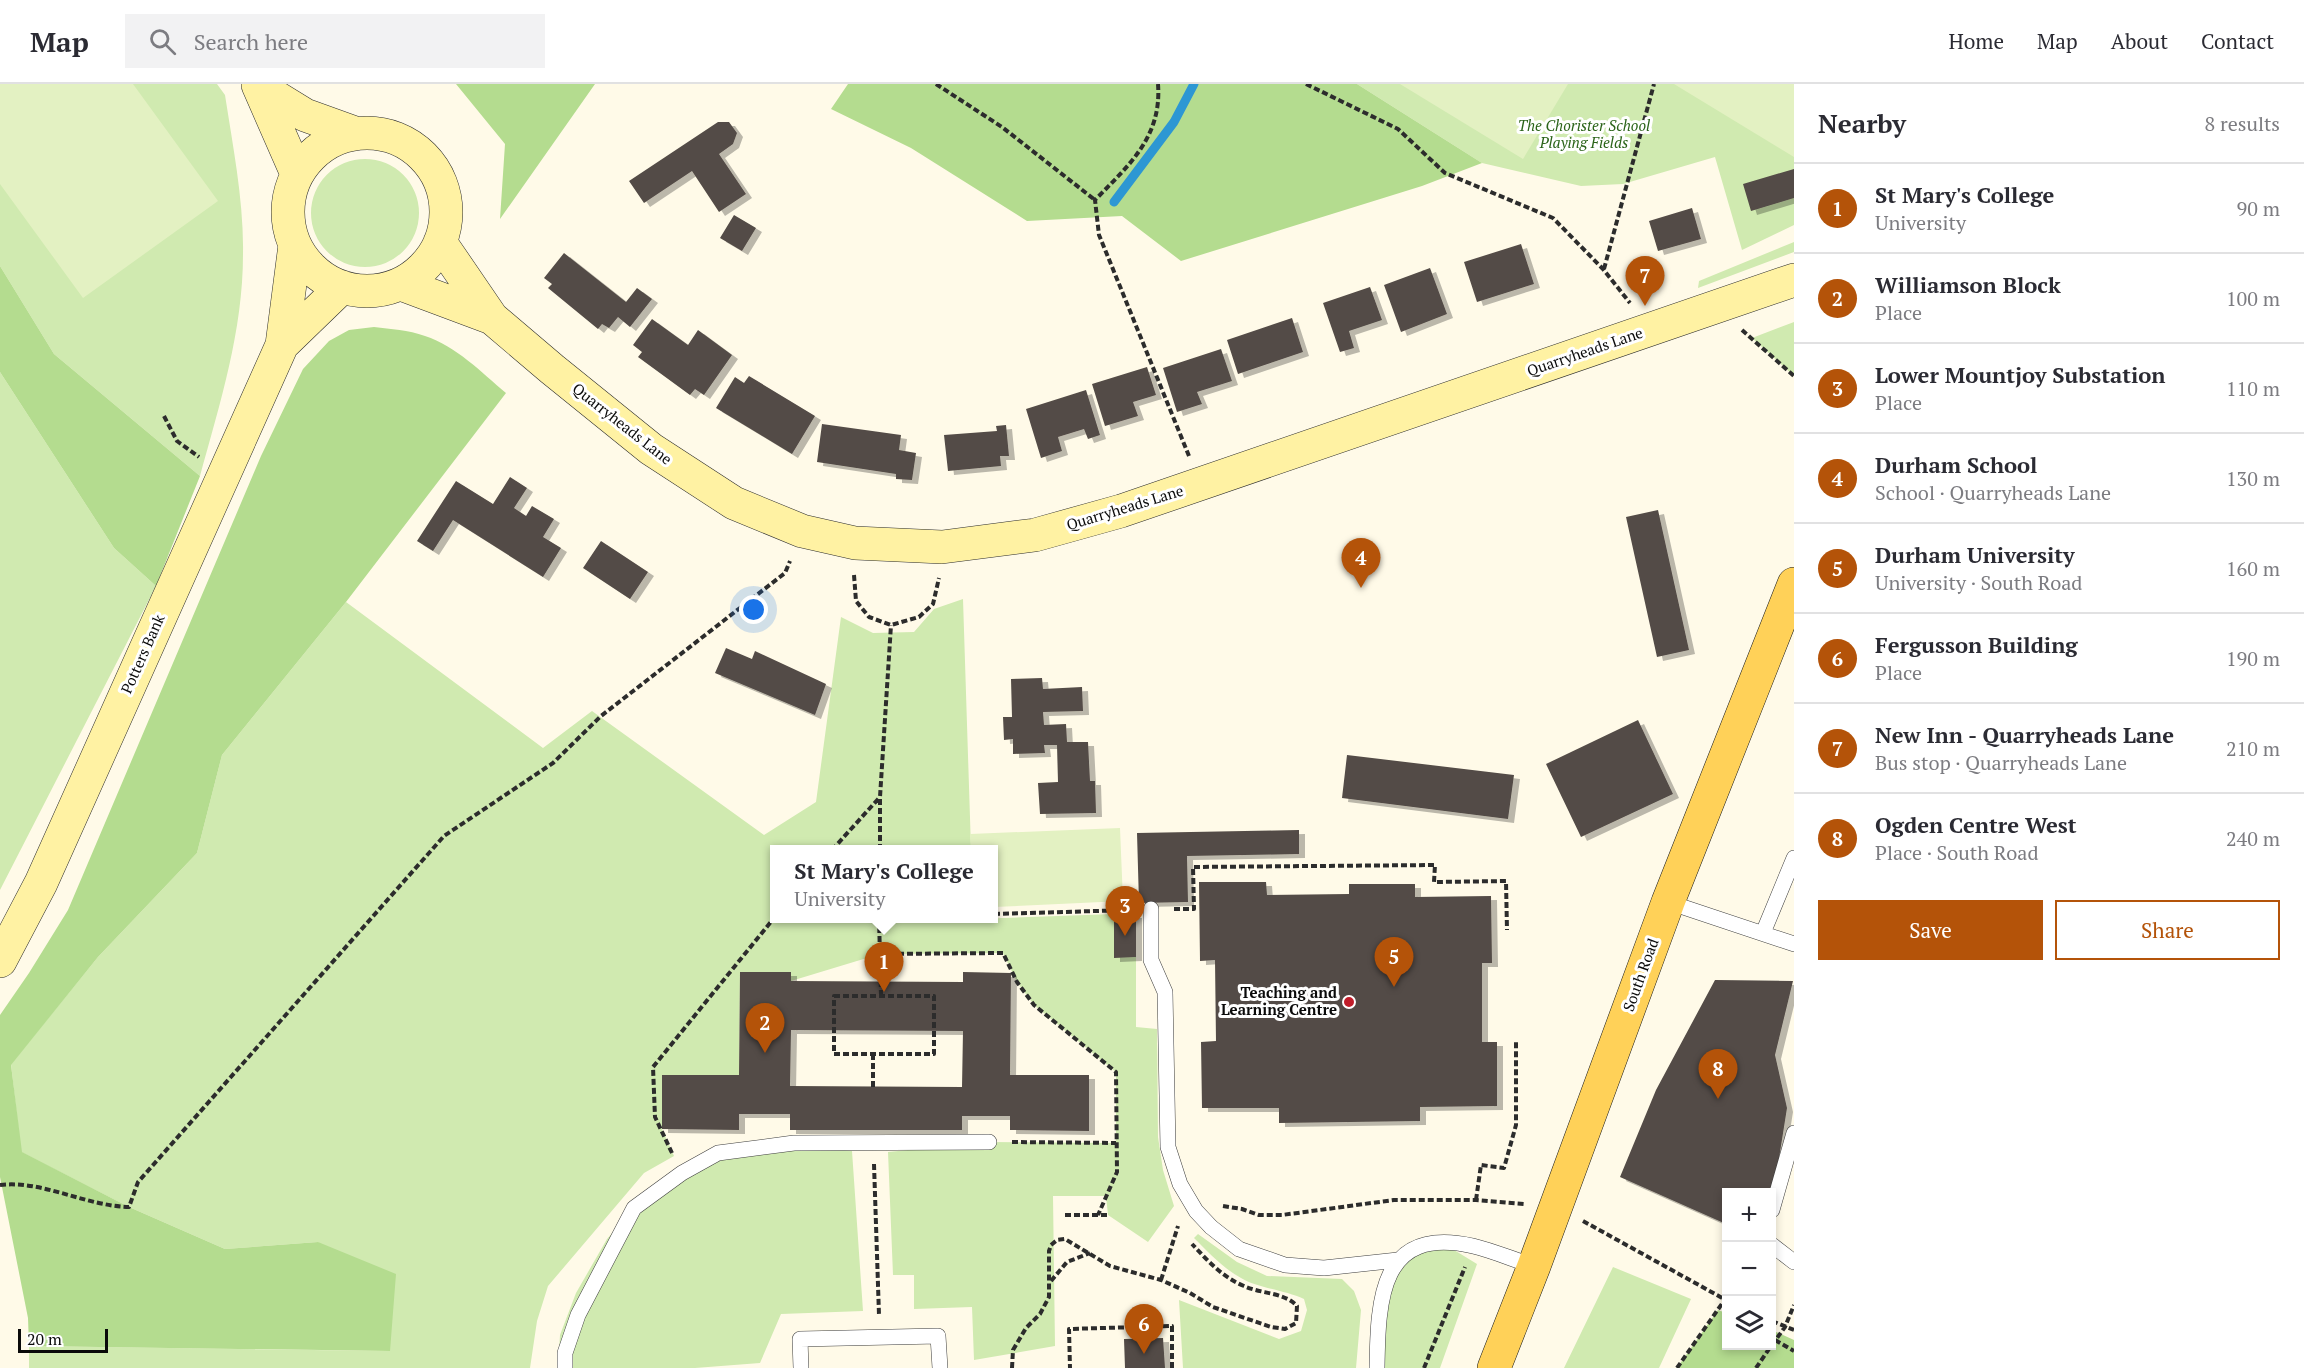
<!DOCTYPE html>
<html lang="en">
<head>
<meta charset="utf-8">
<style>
	:root { --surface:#fff; --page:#f2f2f3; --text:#2b2b33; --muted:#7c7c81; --line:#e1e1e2; --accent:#b45309 }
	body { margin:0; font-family:"PT Serif",serif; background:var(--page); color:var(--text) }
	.controls { position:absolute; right:18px; bottom:18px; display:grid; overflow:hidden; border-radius:0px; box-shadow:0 3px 9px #0003 }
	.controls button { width:54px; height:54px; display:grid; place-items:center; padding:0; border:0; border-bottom:2px solid var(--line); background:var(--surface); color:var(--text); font:30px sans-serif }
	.scale { position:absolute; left:18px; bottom:15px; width:90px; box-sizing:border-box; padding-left:6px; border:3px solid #0a0a0a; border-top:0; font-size:16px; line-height:21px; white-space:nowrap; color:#0a0a0a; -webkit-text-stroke:4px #fff; paint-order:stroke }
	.you { position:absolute; left:754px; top:526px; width:21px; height:21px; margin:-15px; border:4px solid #fff; border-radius:50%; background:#1a73e8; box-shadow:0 0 0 9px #1a73e833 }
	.badge { display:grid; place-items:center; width:39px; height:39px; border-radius:50%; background:var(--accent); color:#fff; font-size:20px; font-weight:700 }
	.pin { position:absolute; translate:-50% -50px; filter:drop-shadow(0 2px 3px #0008) }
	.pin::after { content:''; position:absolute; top:32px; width:21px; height:18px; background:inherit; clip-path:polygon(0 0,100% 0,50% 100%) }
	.popup { position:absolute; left:770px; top:761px; width:228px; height:78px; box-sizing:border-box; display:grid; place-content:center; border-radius:0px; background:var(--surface); filter:drop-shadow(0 2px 4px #0005); font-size:20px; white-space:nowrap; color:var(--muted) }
	.popup b { font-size:22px; color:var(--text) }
	.popup::after { content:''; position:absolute; left:50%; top:100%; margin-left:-12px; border:12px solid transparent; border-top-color:var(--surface) }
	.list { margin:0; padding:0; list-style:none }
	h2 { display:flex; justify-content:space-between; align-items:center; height:78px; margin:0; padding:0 24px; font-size:26px }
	h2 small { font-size:20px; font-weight:400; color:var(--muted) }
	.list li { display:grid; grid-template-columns:39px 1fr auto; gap:18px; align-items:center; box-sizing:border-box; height:90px; padding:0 24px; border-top:2px solid var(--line) }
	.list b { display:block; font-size:22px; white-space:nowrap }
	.list p { margin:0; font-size:20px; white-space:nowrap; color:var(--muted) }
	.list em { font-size:20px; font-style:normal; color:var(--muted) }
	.actions { display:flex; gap:12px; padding:18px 24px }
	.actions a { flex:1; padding:14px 0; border:2px solid var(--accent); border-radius:0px; text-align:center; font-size:21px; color:var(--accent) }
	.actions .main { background:var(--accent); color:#fff }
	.icon { flex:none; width:33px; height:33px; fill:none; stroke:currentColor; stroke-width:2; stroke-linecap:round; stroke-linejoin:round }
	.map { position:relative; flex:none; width:1794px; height:1284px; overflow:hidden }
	header { display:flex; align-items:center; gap:36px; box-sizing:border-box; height:84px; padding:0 30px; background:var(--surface); border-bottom:2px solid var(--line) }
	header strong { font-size:28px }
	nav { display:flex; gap:33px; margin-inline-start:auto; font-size:21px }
	.search { width:420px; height:54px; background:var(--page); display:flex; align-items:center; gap:15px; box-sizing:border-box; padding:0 21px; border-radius:0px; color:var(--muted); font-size:22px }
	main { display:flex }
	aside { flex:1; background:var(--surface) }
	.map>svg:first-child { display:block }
	.green { fill:#d0eab0 }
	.forest { fill:#b4dc8f }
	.pitch { fill:#e3f1c2 }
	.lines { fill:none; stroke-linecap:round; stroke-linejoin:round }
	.stream { stroke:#2d97d3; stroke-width:9 }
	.building { fill:#534b46; fill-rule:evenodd; filter:url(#shadow) }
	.lane-casing { stroke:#3d3d3d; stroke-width:16 }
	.secondary-casing { stroke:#2c2c2c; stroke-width:34 }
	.primary-casing { stroke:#1b1b1b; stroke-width:34 }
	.path { stroke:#2c2c2c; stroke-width:4; stroke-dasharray:6 3; stroke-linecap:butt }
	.lane { stroke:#fff; stroke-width:15 }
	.secondary { stroke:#fff2a3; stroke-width:33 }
	.primary { stroke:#ffd158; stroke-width:33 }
	.poi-dot { fill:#c01d2a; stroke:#fff; stroke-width:2 }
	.labels { text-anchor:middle; stroke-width:6; stroke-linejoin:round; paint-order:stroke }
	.park-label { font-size:15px; font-style:italic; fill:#2b6419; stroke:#fff }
	.street-label { font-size:15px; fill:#0a0a0a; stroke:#fff }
	.poi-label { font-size:15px; font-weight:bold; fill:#0a0a0a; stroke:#fff; text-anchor:end }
</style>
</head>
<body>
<header>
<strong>Map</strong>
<div class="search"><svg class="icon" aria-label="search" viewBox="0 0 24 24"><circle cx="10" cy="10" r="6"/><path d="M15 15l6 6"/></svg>Search here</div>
<nav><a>Home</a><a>Map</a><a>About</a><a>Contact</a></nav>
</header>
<main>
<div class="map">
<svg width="1794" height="1284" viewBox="0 0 1794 1284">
	<defs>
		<filter id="shadow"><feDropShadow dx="6" dy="4" stdDeviation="0" flood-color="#0004"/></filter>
	</defs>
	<rect width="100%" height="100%" fill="#fffae8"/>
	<path class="green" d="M0,0H217L225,11C233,63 244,118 243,170C243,247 220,319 200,392L54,270L0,182Z
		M1357,0H1794V141L1742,166L1715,73L1623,100L1581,102L1482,79Z
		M311 129a54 54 0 1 1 108 0a54 54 0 1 1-108 0Z
		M1794,158V168L1698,204L1699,197Z
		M1794,238V292L1752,254Z
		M0,288L114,464L156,502L0,806Z
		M963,515L971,765L774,766V834L974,835L1114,830V873H1136V943L1157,945L1158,1053L1163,1086L1174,1122L1148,1158L1108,1131L1106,1112H1053L1055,1262L974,1276L972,1223L914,1225V1191H893L888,1068L989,1058L1116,1059V988L1034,921L1017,898L1003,869L880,870L791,897L790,888H740L739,991H662V1045L674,1072L644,1089L548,1202L537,1237L530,1284H29V1262L389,1267L318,1158L225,1165L129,1123L21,1068L11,980L98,873L197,769L222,671L346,518L543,664L592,627L764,751L816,718L841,533L873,549L914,548L934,525Z
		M794,1059L852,1067L863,1227L781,1230L760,1279L695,1284H558L560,1251L576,1209L607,1155L634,1124L718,1069Z
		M1198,1150L1237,1178L1267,1192L1342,1195L1354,1207L1361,1226L1356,1284H1183L1179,1216L1279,1255L1301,1247L1307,1226L1304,1215C1285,1206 1257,1204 1241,1194C1224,1185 1208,1168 1194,1154Z
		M1441,1158L1477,1180L1440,1284H1377L1389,1187Z
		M1613,1183L1691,1215L1659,1284H1564Z"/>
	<path class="forest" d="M456,0H595L500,135L505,60Z
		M848,0H1357L1482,79L1422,102L1181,177L1122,132L1027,137L911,64L831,25Z
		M0,182L54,270L200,392L156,502L114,464L0,288Z
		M374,243C391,245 408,246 425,252C456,262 481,288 506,309L346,518L222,671L197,769L98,873L11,981L22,1068L129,1123L225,1165L318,1158L396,1190L390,1267L29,1262L28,1234L0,1093V931L29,889L68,826L261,372L303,285L329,257L349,246Z
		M1718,1226L1726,1229V1262H1772V1246L1794,1256V1284H1677Z"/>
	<path class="pitch" d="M0,0H133L218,117L83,214L0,100Z
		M1400,0H1568L1523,75Z
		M1674,0H1794V73Z
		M1120,744L1123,817L994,823V766L971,765L970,750Z"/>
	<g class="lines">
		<path class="stream" d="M1114,118L1174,38L1194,0"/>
	</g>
	<path class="building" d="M718,38H729L737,49L733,60L719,70L746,110L719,128L692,87L644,119L629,97Z
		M1794,85V114L1751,127L1743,100Z
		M1692,124L1701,155L1658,167L1649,137Z
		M734,131L756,144L742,167L720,154Z
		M1521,160L1534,200L1477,218L1464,178Z
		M564,169L626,218L637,204L652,215L630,243L618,233L609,244L602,240L598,245L548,204L552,200L544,194Z
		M1430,184L1447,230L1401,248L1384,201Z
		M1370,203L1382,236L1349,247L1354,264L1340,268L1323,219Z
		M1292,234L1303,268L1238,290L1227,256Z
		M652,235L688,261L698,246L732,271L704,311L695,305L690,311L638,273L642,268L633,261Z
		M1221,265L1232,297L1197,308L1202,320L1177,328L1163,284Z
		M1147,283L1156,311L1133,318L1138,332L1105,342L1092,300Z
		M749,292L815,332L792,370L716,324L735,293L744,299Z
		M1086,306L1100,351L1088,355L1084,345L1058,353L1062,367L1041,374L1026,325Z
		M822,340L901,351L899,366L916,369L912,396L896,395V390L817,378Z
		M1006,341L1009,372H1000L1001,382L948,387L944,351L997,347L996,342Z
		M510,393L527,404L514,424L526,432L532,422L554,435L543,453L561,464L543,493L453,436L433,467L417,457L456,397L493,420Z
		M1658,426L1689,566L1657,573L1626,433Z
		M601,457L648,488L630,515L583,484Z
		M726,564L752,575L755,567L826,600L815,631L715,589Z
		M1042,594L1043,605L1082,603L1083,627L1043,628L1044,641L1066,640L1067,658H1088L1090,697H1095L1096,729L1040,730L1038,699L1058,698L1057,661H1044L1045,669L1013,670V655L1004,656L1003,633H1012L1011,595Z
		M1638,636L1673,710L1581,753L1546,680Z
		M1347,671L1514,691L1508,735L1342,714Z
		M1299,746V770L1187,772L1188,818L1139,819L1137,749Z
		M1199,798H1266L1267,811L1349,810V800H1415V813L1491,812L1492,879H1482V958H1497V1022L1420,1023V1037L1279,1039V1024H1202L1201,958L1216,957L1215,876L1200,877Z
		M1114,830H1136V873L1114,874Z
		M740,888H791V897L963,898V888L1011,889L1010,991H1089V1047L1010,1046V1032H962V1046H790V1030H739V1046L662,1045V991H739ZM791,946L963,947L962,1003L790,1002Z
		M1715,896L1793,897L1775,971L1787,1024L1774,1106L1771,1108H1726V1140L1620,1093L1656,1006Z
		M1163,1254L1165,1284H1125L1124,1255Z"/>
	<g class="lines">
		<g class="lane-casing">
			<path id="lane" d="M1668,818L1794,860
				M1151,825V876L1165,908L1168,1063L1180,1100L1196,1127L1211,1143L1239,1165L1285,1181L1324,1184L1398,1176
				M1763,849L1794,774
				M1772,1126L1794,1049
				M1772,1161L1794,1178
				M565,1284V1269L578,1231L634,1124L682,1089L718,1069L794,1059L989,1058
				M801,1284L800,1255L938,1252L940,1284
				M1377,1284C1378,1215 1380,1141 1473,1162C1494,1167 1514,1176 1534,1182"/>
		</g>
		<g class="secondary-casing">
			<path id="secondary" d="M258,1L297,90
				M261,4L305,31L355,49
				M288 128a79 79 0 1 1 158 0a79 79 0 1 1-158 0Z
				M440,158L492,234L552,285L651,365L734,419L802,447L855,459L942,463L1035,451L1121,427L1794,196
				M401,200L492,234
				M282,261L342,203
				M0,877L41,799L282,261L295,161"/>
		</g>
		<g class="primary-casing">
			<path id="primary" d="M1494,1284L1534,1182L1668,818L1794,500"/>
		</g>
		<path class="path" d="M936,0L1002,43L1095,116
			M1158,0C1162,53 1129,81 1095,116L1099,151L1106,168L1189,372
			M1306,0L1398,45L1445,89L1553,134L1603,185L1630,219
			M1604,185L1654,0
			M1742,246L1794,292
			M164,332L177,357L199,373
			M854,491L856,517L869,533L891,541L919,533L933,520L939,494
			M832,766L880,713
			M880,766V713L891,541
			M1174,825H1194L1193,783L1435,781L1434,798L1506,797L1507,846
			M994,830L1131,826
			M879,834L881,911
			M880,870L1003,869L1017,898L1034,921L1116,988L1117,1088L1098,1131
			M834,912H934V970H834Z
			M873,1003V970
			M1012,1058L1116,1059
			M672,1069L655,1033L653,983L774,834
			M874,1080L879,1231
			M0,1101C43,1096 85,1122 129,1123L138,1098L444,752L553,679L601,632L785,489L790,477
			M1476,1116L1481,1081L1504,1084L1516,1041V958
			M1223,1122L1242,1125L1259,1131H1282L1394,1116H1476L1525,1120
			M1065,1131H1108
			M1583,1137L1726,1216
			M1161,1196L1178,1142
			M1051,1197L1067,1178L1090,1169
			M1772,1237L1794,1246
			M1775,1256L1794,1267
			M1772,1261L1785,1243L1794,1221
			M1012,1284L1013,1266L1026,1244L1040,1230L1049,1213V1167L1051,1161L1057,1156L1065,1155L1110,1182L1161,1196L1190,1209L1213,1223L1271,1243L1285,1245L1296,1239L1297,1222C1284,1208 1261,1210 1244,1202C1222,1193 1208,1177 1192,1160
			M1068,1284H1070L1069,1245L1172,1242V1284
			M1424,1284L1465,1183
			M1677,1284L1726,1214
			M1756,1284L1771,1262"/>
		<use href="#lane" class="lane"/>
		<use href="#secondary" class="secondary"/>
		<use href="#primary" class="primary"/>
	</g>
	<circle class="poi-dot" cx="1349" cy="918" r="6"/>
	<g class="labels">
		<g class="park-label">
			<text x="1584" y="47">The Chorister School<tspan x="1584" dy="17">Playing Fields</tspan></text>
		</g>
		<g class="street-label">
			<text transform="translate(1585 268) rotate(-19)" y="5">Quarryheads Lane</text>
			<text transform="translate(622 340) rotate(38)" y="5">Quarryheads Lane</text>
			<text transform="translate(1125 424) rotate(-17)" y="5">Quarryheads Lane</text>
			<text transform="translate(143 570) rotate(-66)" y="5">Potters Bank</text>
			<text transform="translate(1641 891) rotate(-70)" y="5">South Road</text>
		</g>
		<g class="poi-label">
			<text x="1337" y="914">Teaching and<tspan x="1337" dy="17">Learning Centre</tspan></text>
		</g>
	</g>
</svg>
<div class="controls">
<button>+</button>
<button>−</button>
<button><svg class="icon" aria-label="layers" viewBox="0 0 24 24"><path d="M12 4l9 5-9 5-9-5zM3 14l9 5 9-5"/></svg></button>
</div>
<div class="scale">20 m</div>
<div class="you"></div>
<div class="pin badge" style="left:884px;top:908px">1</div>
<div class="popup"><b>St Mary's College</b>University</div>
<div class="pin badge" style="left:765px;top:969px">2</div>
<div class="pin badge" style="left:1125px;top:852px">3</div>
<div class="pin badge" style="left:1361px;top:504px">4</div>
<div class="pin badge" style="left:1394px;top:903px">5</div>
<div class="pin badge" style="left:1144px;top:1270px">6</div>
<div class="pin badge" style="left:1645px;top:222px">7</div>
<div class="pin badge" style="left:1718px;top:1015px">8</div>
</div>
<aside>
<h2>Nearby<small>8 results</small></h2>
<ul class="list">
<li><span class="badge">1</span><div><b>St Mary's College</b><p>University</p></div><em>90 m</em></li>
<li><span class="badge">2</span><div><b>Williamson Block</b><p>Place</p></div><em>100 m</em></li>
<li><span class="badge">3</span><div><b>Lower Mountjoy Substation</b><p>Place</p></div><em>110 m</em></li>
<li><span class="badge">4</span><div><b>Durham School</b><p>School · Quarryheads Lane</p></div><em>130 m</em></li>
<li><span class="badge">5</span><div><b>Durham University</b><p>University · South Road</p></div><em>160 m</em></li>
<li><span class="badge">6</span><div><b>Fergusson Building</b><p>Place</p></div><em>190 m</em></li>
<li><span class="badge">7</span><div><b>New Inn - Quarryheads Lane</b><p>Bus stop · Quarryheads Lane</p></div><em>210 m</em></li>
<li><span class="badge">8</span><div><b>Ogden Centre West</b><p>Place · South Road</p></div><em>240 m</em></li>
</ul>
<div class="actions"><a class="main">Save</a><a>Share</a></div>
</aside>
</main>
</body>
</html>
